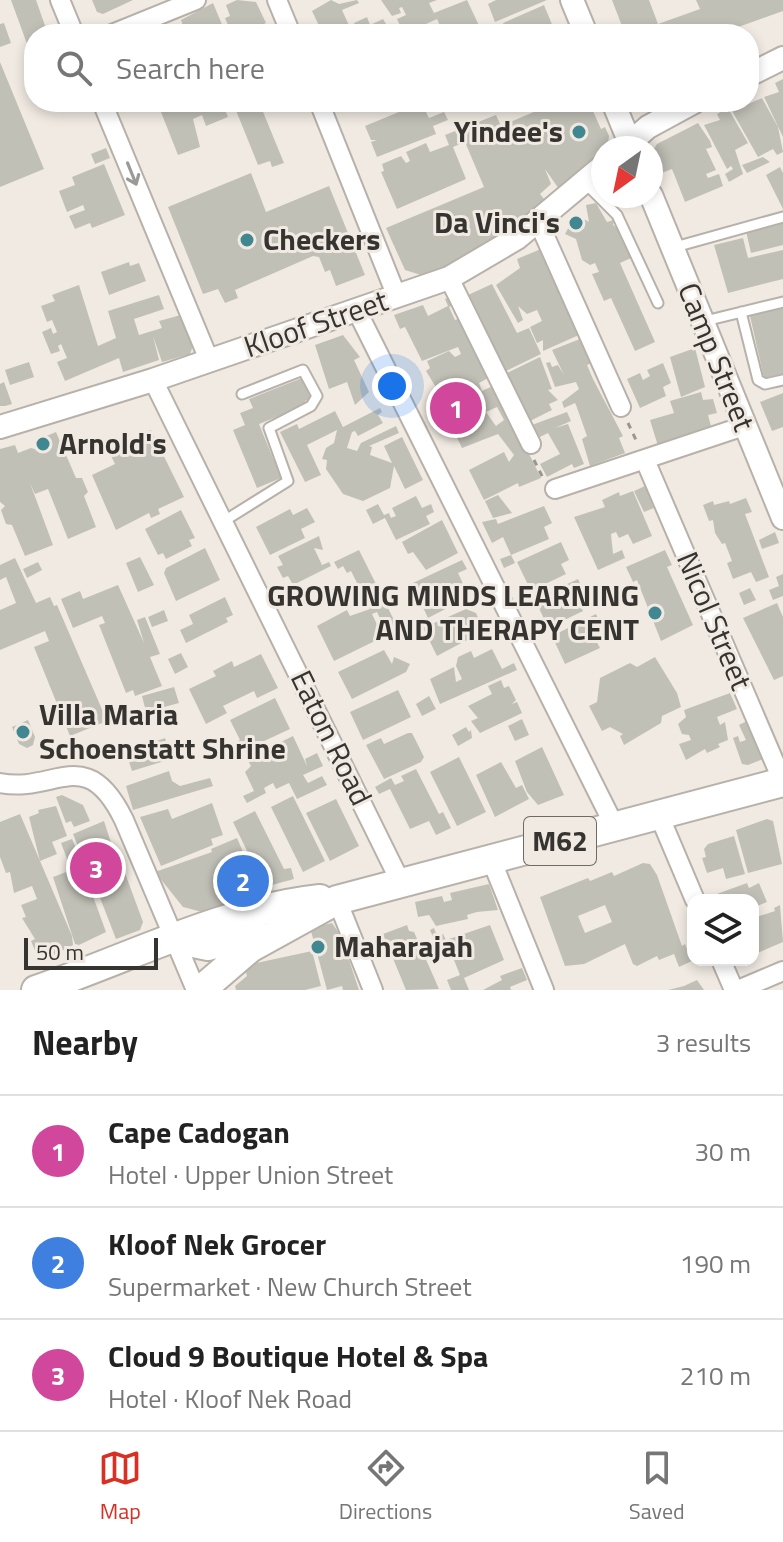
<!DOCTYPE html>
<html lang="en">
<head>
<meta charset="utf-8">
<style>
	:root { --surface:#fff; --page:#f6f6f6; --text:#222; --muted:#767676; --line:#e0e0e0; --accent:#d93025 }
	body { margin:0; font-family:"Titillium Web",sans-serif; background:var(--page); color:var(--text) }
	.controls { position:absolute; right:24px; bottom:24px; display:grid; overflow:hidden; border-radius:16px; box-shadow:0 4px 12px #0003 }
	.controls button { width:72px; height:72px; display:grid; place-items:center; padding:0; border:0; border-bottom:2px solid var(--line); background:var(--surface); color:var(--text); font:40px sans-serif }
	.compass { position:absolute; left:591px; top:136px; width:72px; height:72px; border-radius:50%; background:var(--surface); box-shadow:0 4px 12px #0003; rotate:213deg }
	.scale { position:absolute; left:24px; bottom:20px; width:134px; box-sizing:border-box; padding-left:8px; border:4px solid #363431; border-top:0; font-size:22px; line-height:28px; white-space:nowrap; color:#363431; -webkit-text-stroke:6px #f0eae2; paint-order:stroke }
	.you { position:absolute; left:392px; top:386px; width:28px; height:28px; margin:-20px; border:6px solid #fff; border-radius:50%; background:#1a73e8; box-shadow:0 0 0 12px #1a73e833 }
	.badge { display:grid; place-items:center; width:52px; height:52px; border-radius:50%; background:var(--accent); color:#fff; font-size:26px; font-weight:700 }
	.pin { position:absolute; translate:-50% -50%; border:4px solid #fff; box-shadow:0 2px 8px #0006 }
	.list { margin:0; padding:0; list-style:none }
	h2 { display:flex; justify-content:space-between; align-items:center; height:104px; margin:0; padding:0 32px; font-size:34px }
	h2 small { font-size:26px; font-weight:400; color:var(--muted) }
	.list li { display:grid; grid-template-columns:52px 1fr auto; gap:24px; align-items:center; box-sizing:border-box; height:112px; padding:0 32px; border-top:2px solid var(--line) }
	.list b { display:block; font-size:30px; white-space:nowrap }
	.list p { margin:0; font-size:26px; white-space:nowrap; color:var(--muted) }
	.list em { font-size:26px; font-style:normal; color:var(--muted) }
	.icon { flex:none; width:44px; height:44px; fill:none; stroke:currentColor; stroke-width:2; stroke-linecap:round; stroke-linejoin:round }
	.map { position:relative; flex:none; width:783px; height:990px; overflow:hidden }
	.search { position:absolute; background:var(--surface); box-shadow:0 4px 12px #0003; left:24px; right:24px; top:24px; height:88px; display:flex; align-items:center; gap:20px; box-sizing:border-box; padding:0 28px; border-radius:32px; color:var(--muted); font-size:30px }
	.sheet { height:440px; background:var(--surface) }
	nav { display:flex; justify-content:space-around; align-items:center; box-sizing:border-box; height:112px; border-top:2px solid var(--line); background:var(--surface); font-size:22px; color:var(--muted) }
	nav a { display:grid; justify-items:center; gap:4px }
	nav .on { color:var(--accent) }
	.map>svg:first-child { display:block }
	.building { fill:#c1c0b7; fill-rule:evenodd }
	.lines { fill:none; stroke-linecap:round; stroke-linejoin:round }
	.service-casing { stroke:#b7b1aa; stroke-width:13 }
	.minor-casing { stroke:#b7b1aa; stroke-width:22 }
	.tertiary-casing { stroke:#b7b1aa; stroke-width:26 }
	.primary-casing { stroke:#b7b1aa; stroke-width:32 }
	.path { stroke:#9a9690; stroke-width:3; stroke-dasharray:6 6; stroke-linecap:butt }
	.service { stroke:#fff; stroke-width:9 }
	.minor { stroke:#fff; stroke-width:18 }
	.tertiary { stroke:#fff; stroke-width:22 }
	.primary { stroke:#fff; stroke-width:28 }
	.oneway { stroke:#9a9a98 }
	.poi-dot { fill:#418791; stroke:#f0eae2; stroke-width:3 }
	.labels { text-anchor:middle; stroke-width:6; stroke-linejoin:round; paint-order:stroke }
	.shield { fill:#f0eae2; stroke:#6e6b66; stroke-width:2 }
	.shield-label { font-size:28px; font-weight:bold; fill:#363431 }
	.poi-label { font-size:30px; font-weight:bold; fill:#363431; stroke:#f0eae2; text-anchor:start }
	.street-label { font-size:30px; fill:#363431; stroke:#f0eae2 }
</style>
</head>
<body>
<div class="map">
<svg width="783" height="990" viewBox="0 0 783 990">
	<rect width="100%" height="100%" fill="#f0eae2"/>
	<path class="building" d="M11,0H36L48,34H34V50L30,52Z
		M92,0H133L103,14L97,12Z
		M237,0L256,2L266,23L244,34H238L236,30L231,32L225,18L230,16L226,5Z
		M331,0L339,4L357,0L359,3L342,10L353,34H323L312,11Z
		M381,0H437L429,3L434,13L467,0L483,34H444L437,19L404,34L397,19L406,15L402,7L399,8L401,13L392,16Z
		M496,0H547L495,22L488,4Z
		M612,0H649L658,24L700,9L696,0H783V11L719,34H625Z
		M213,3L226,34H186L181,20Z
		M544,5L556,34H510L506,30L503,23Z
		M367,17L370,25L383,19L392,34H359L354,23Z
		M4,23L11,43L0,47V24Z
		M0,62L44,169L0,187Z
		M783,79V137L764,97L779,92L775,83Z
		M762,98L778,127L783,152L777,155L773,149L758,157L732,111Z
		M157,102H186L188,107L200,102H259L284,163L272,167L270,161L258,165L235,108L226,112L228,117L206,126L202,115L193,119L200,147L178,155Z
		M423,102H433L436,109L426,112L429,118L444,112L448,120L433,126L436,134L377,157L371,142L377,140H371L365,126Z
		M557,102H589L601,129L605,127L609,136L608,144L559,189L545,169L551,184L540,194L544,199L536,209L460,261L421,275L405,270L386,228L484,187L465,142L453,147L466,179L397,209L381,172L384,171L382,164L401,156L406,163L410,161L406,152L426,143L430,152L449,145L445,135L496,115L501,126Z
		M728,108L748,143L735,150L743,174L729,182L725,174L733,169L731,166L727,169L704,125L720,120L717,114Z
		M698,123L710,141L712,147L706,149L716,170L706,174L708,178L719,174L723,186L685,202L672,169L659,174L651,154L657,144Z
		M106,148L110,158L95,164L91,154Z
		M763,157L770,162L747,173L742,165Z
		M104,164L125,215L92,228L90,223L75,229L69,216L85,210L83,205L67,212L59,191L75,185L72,177Z
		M780,167L783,173V209L766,175Z
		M251,173L266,212L329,186L365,275L336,286L330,270L325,272L319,257L313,256L235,290L238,298L225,303L218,289L203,294L168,207Z
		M596,203L607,222L614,220L613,225L627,236L621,238L631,258L620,263L655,342L635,351L611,298L604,301L592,274L599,272L595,263L590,265L582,260L576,239L565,234L571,223L582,230L577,222L582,218L589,222L586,205Z
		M783,222V245L751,253L746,231Z
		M743,238L748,258L783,250V279L728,293L714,245Z
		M541,249L579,335L543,351V340L537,343L530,327L542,321L537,310L527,314L518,306L523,320L518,323L496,285L520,268L517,259Z
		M129,262L130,266L139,263L146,281L109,295L101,272Z
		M492,284L517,333L529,328L541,354L504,372L468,295Z
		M79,285L98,346L116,338L108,311L159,295L164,309L134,319L139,335L162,328L159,321L181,315L193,346L190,354L162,362L153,336L159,360L123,372L119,358L65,381L57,362L67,358L61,344L58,346L60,351L51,354L42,332L51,328L53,334L57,332L52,320L47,322L41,306L55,301L52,295Z
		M453,295L457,303L449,307L455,320L461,318L490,377L479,383L482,391L495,385L541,478L519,487L518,483L484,500L469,470L504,452L509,462L514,455L498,434L462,448L448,419L453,416L450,410L458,406V398L474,392L471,386L443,399L426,371L430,368L427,361L449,351L455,357L461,354L458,347L422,361L405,327L400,329L394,315L423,305L428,316L448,306L445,299ZM497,407L504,420L496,426L486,412Z
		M783,308V374L764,378L750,316Z
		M343,335L360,357L354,360L369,392L355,405L347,382L329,389L315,345Z
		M580,339L591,363L587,365L593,379L623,436L619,438L625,453L590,466L582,439L587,436L576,405L575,403L564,408L562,402L579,389L576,382L555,387L546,363L550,362L552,367L558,365L564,375L552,350Z
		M695,348L705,387L681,397L670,357Z
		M540,357L552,389L548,390L558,400L549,404L552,410L528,422L505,374Z
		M29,362L34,377L10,385L5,370Z
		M663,363L671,383L663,387L666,396L640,408L627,379L640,373L643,380L650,376L647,370Z
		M302,378L311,399L305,401L306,405L259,424L281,478L257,488L233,430L245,425L240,413L253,408L249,399Z
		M4,382L12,404L5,406H0V384Z
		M701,392L703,400L713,399L717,413L708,415L712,430L658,446L650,420L674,413L670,401Z
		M783,393V427L772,431L760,402Z
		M380,408L382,412L378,415L383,423L358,436L355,431L352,432L347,448L357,451L361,443L396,426L399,433L369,446L372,447L370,455L392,463L384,446L402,437L423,480L405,489L394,466L390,488L363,501L343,494L326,469L327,460L322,459L326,448L334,443L337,430L307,445L321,475L305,482L280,432L297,424L299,429L335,411L343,427Z
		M567,412L571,421L555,428L568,424L584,464L574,468L572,464L547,477L540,464L560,454L548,433L536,439L529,426Z
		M151,430L184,497L158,509L160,514L151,518L149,513L116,530L92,475L115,464L110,454Z
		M56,432L76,478H82L88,492L84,496L96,527L68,539L48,489L35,494L30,483L53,545L25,556L12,525L6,524L1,510L5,506L0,502V449L15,445L18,453L31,448L39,450L37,440Z
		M645,486L654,508L644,512L634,491Z
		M633,491L652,536L633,544L628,534L619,538L616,532L611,534L613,554L622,550L625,558L598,570L574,517L605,507L602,500L619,492L620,496Z
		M498,495L512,513L493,518L485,501Z
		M416,496L422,508L431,504L434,512L426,516L430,524L396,540L385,518L373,524L366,510L378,504L384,515L389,513L391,518L396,516L392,508Z
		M746,498L752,512L745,514L769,577L756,582L751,572L733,579L727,563L732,561L725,543L722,544L715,533L713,520L709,521L703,505L713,501L714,505L729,501L730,504Z
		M544,506L552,523L544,527L549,539L511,555L515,563L504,568L500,559L511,555L503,537L492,543L482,522L496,519L498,524Z
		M307,508L315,522L301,529L305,538L270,555L256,527L290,509L293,515Z
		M181,510L195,538L189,540L192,546L166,559L163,553L158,555L145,529Z
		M442,520L458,553L426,570L413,552L408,554L402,542Z
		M775,532L779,543L762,549L759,540Z
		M319,536L323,550L314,548L322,565L329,562L331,566L293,585L288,576L283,578L277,567L283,565L278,556Z
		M561,542L569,560L561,564L566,574L531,591L517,562Z
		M205,548L220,580L176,601L164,573L166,568Z
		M359,550L401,634L391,638L386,621L382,623L377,612L372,614L383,637L334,661L317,626L347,610L350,616L370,609L351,571L347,573L343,566L338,569L334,562Z
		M665,550L672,565L667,567L693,625L661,641L637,580L633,582L626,567Z
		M140,557L154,585L138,592L126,563Z
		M15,558L36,603L50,597L54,606L57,605L107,721L70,736L34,647L49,641L45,631L0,650V610L16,603L6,577L0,580V565Z
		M462,560L467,569L458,573L468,594L462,596L463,600L428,618L421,603L415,606L410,597L417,591L413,583Z
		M38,562L42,570L27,578L23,569Z
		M783,574V596L773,600L769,590L779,586L776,577Z
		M578,579L586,596L578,600L583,611L548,628L535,599Z
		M118,585L144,643L137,620L145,617L160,654L150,657L162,686L135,696L133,690L126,693L99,625L105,623L102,616L73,628L61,599L80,591L83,599Z
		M750,588L756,600L744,605L739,593Z
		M225,597L233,615L226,618L228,622L186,643L180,630L193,624L189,615Z
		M777,603L783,617V676L774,680L743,618Z
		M466,609L476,613L484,631L437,656L423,628Z
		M164,610L168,621L152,627L148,617Z
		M596,614L604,632L594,637L600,648L565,664L552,636Z
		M492,649L502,669L514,663L517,670L440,704L430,679L454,667L456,682L462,679L456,666L458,657L471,651L474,658Z
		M384,650L392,664L394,657L410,664L406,672L352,699L338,672Z
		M181,653L188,667L175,674L168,659Z
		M261,654L278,688L257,698L254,691L223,706L227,713L206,724L189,689L216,676L213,671L232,661L234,667Z
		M655,657L677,693L681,707L662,716L661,723L624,745L620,736L623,734L610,727L602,731L589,706L597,702L600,678L630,663L637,667Z
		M501,680L504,688L509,686L516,700L512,704L517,702L522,713L480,733L471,721L478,718L468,706L492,694L488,686Z
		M174,687L179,703L146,712L142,696Z
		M398,690L411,717L363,740L350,712Z
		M730,693L737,709L717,717L720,725L725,722L728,740L718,744L720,747L707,753L705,749L686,760L679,744L691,740L689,735L682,734L678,724L686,717L684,710Z
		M429,696L436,709L422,716L416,704Z
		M275,698L290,729L230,757L225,747L240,740L230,720Z
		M522,719L529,735L515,741L508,726Z
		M28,720L35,737L33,745L27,748L19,744L12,727Z
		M747,721L763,759L748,765L742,764L733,738L738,736L740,742L746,740L739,725Z
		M466,727L469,732L471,730L472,738L458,746L452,735Z
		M408,733H412L424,757L421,762L384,779L366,745L381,738L384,744Z
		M293,736L307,766L305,759L317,753L323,766L303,775L308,783L322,776L327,785L297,799L289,783L276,789L273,783L264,788L266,793L247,803L243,796L254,791L245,772L251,766L247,759Z
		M165,738L171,759L132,771L126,752Z
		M542,747L564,795L538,805L527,792L515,761Z
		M459,757L486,812L457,826L430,772Z
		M501,762L516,788L522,785L529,799L495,817L476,775Z
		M416,769L439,814L443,812L451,828L436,835L429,821L410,829L390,789L379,794L375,787L391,778L395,785L404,781L401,776Z
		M169,771L172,781L180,786L210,778L213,786L133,810L126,786Z
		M62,795L83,805L90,821L74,827L71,821L66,823L56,797Z
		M293,796L325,861L303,872L271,807Z
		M336,799L359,846L330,861L306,813Z
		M212,803L223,835L211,839L213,845L161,866L140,817L168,809L172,819Z
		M56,806L67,836L52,842L57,854L40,861L29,817L39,813L38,810Z
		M255,811L284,869L291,868L294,879L261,888L256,877L255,885L234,891L233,887L227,889L235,901L232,903L235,910L206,913L183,907L155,872L212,852L211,849L237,838L244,854L248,853L233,822Z
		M20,814L72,936L73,945L46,959L39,960L31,941L35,939L22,918L26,917L21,905L37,899L32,886L14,893L10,872L6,873L0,857V822Z
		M767,819L773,821L782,864L748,873L736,830Z
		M104,821L114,852L85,864L73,834Z
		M734,836L745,874L726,879L723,868L707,873L702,858L706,857L704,849L708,844Z
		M72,839L83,864L71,869L61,843Z
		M118,854L143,922L140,930L116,939L92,877L88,879L84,867Z
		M643,863L650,864L657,875L682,946L685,944L692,961L679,967L674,954L659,960L657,956L637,966L633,964L625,944L584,964L565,966L540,897L588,878L590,881L612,872L614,876ZM605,905L612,922L585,933L578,916Z
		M82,866L106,932L79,945L75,944L53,877Z
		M747,883L749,888L759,883L767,902L757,906L759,912L753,915V900H716L714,895Z
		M489,884L498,910L477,912L467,915L468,919L436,926L429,915L418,917L415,902L442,896L444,902L452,900L450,893Z
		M780,905L783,942L753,955V918L775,911L774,908Z
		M332,923L341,936L359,990H343L342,986L327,990L311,931V928Z
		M407,925L409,931L414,932L439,989L406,990L383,934Z
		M490,925L504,960L464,978L469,990H451L447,980L460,975L448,945L438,949L430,930L434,928L437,936L443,934L446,940Z
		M312,951L321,986L305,990H236L235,986L247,976L245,968L252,964Z
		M522,968L527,980L510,987L511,990H483L502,980L500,976Z
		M697,980L704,990H668L684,986Z"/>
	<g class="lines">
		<g class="service-casing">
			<path id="service" d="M584,182L617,215L658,303
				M675,247L783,217
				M741,312L758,380L765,384L783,380
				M705,321L783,302
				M224,521L288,481L269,428L311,406L317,396L303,370L242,394"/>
		</g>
		<g class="minor-casing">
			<path id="minor" d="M60,0L74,34
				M277,0L291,34
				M112,34L196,0
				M102,102L209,360
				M319,102L397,297
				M538,221L621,407
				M449,278L531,444
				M357,311L615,827
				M153,380L401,883
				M645,460L783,782
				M555,489L744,426
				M0,783C55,794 86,742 124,820L196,990
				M659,815L695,900
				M491,859L544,990
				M337,900L373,990
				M721,960L734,990
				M738,990L783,971"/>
		</g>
		<g class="tertiary-casing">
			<path id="tertiary" d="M572,0L586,34
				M749,75L783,58
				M613,102L632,148
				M624,148L648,127L694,102
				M651,195L783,518
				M0,427L153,380L449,278L517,238L603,166"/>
		</g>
		<g class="primary-casing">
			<path id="primary" d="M174,939L208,946L255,933
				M36,990C130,958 221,910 320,899
				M201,990L250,948L337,900L783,782"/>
		</g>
		<path class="path" d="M628,423L637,442
			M534,460L543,478"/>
		<use href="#service" class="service"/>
		<use href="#minor" class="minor"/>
		<use href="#tertiary" class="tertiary"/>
		<use href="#primary" class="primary"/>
	</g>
	<defs><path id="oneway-shaft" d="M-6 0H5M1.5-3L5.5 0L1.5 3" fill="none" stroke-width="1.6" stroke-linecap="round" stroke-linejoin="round" transform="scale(2)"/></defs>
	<use class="oneway" href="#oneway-shaft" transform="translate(132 174) rotate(68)"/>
	<g class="poi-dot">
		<circle cx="579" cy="132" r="8"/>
		<circle cx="576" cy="223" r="8"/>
		<circle cx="247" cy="240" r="8"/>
		<circle cx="43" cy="444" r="8"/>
		<circle cx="655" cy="613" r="8"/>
		<circle cx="23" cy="732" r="8"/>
		<circle cx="318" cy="947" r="8"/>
	</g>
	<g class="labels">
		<rect class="shield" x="524" y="817" width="72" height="48" rx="6"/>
		<g class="shield-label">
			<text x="560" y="851">M62</text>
		</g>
		<g class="poi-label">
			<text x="563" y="142" text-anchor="end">Yindee's</text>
			<text x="560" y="233" text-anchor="end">Da Vinci's</text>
			<text x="263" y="250">Checkers</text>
			<text x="59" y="454">Arnold's</text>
			<text x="639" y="606" text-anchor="end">GROWING MINDS LEARNING<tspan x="639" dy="34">AND THERAPY CENT</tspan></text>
			<text x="39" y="725">Villa Maria<tspan x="39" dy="34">Schoenstatt Shrine</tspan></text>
			<text x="334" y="957">Maharajah</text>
		</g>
		<g class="street-label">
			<text transform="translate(316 324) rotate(-19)" y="10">Kloof Street</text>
			<text transform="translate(716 357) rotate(68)" y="10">Camp Street</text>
			<text transform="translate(714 621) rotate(67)" y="10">Nicol Street</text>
			<text transform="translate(331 738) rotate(64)" y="10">Eaton Road</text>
		</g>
	</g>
</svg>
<div class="controls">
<button><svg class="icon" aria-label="layers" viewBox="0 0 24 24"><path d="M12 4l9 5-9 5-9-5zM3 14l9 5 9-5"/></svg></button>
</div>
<svg class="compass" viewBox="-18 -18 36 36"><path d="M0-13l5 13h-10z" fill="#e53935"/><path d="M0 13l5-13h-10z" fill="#767676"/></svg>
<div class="scale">50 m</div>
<div class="you"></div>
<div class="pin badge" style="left:456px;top:408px;background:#d1479c">1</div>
<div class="pin badge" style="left:243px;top:881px;background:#3f7fe0">2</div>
<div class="pin badge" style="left:96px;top:868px;background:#d1479c">3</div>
<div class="search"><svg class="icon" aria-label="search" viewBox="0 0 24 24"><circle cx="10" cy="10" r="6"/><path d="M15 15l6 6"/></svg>Search here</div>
</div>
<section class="sheet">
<h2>Nearby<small>3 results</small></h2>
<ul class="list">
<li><span class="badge" style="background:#d1479c">1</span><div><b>Cape Cadogan</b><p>Hotel · Upper Union Street</p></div><em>30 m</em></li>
<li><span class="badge" style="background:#3f7fe0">2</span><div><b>Kloof Nek Grocer</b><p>Supermarket · New Church Street</p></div><em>190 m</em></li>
<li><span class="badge" style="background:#d1479c">3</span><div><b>Cloud 9 Boutique Hotel &amp; Spa</b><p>Hotel · Kloof Nek Road</p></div><em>210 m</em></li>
</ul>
</section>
<nav>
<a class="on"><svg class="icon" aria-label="map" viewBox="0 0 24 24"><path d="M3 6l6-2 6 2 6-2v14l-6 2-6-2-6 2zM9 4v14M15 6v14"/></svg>Map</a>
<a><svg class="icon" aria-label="directions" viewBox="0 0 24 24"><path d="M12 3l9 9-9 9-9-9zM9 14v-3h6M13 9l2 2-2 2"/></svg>Directions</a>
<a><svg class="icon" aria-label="saved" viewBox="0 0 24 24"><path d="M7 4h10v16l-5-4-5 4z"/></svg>Saved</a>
</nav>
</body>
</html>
